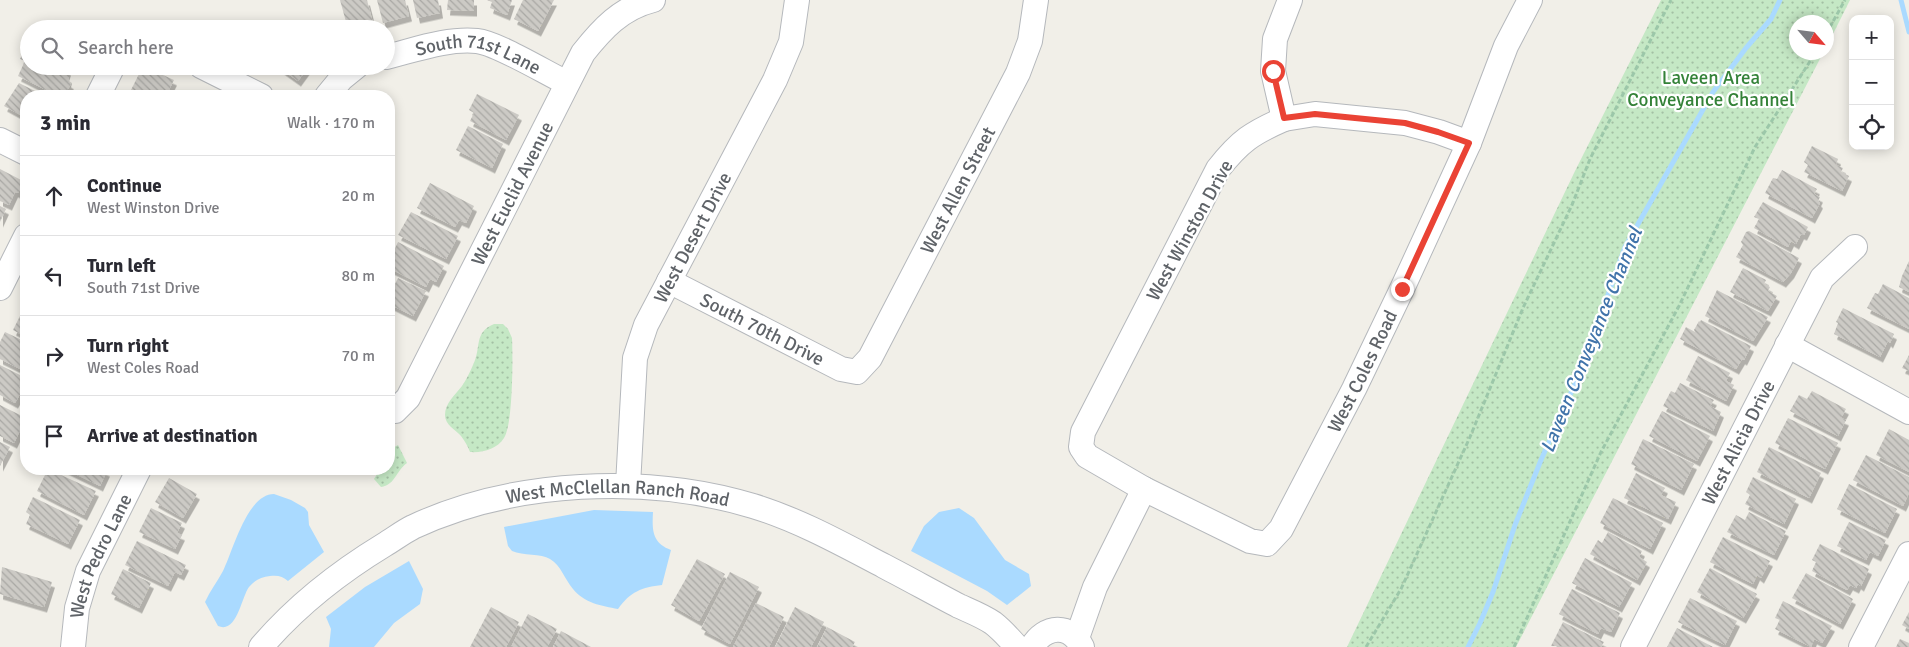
<!DOCTYPE html>
<html lang="en">
<head>
<meta charset="utf-8">
<style>
	:root { --surface:#fff; --page:#f2f2f3; --text:#2b2b33; --muted:#7c7c81; --line:#e1e1e2 }
	body { margin:0; font-family:Signika,sans-serif; background:var(--page); color:var(--text) }
	.controls { position:absolute; right:15px; top:15px; display:grid; overflow:hidden; border-radius:10px; box-shadow:0 2px 12px #0003 }
	.controls button { width:45px; height:45px; display:grid; place-items:center; padding:0; border:0; border-bottom:1px solid var(--line); background:var(--surface); color:var(--text); font:25px sans-serif }
	.compass { position:absolute; left:1789px; top:15px; width:45px; height:45px; border-radius:50%; background:var(--surface); box-shadow:0 2px 12px #0003; rotate:118deg }
	.stop { position:absolute; width:15px; height:15px; margin:-11px; border:4px solid #ea4335; border-radius:50%; background:#fff }
	.stop.end { background:#ea4335; border-color:#fff; box-shadow:0 1px 5px #0008 }
	.list { margin:0; padding:0; list-style:none }
	h2 { display:flex; justify-content:space-between; align-items:center; height:65px; margin:0; padding:0 20px; font-size:21px }
	h2 small { font-size:16px; font-weight:400; color:var(--muted) }
	.list li { display:grid; grid-template-columns:32px 1fr auto; gap:15px; align-items:center; box-sizing:border-box; height:80px; padding:0 20px; border-top:1px solid var(--line) }
	.list b { display:block; font-size:19px; white-space:nowrap }
	.list p { margin:0; font-size:16px; white-space:nowrap; color:var(--muted) }
	.list em { font-size:16px; font-style:normal; color:var(--muted) }
	.icon { flex:none; width:28px; height:28px; fill:none; stroke:currentColor; stroke-width:2; stroke-linecap:round; stroke-linejoin:round }
	.map { position:relative; flex:none; width:1909px; height:647px; overflow:hidden }
	.search { position:absolute; background:var(--surface); box-shadow:0 2px 12px #0003; left:20px; top:20px; width:375px; height:55px; display:flex; align-items:center; gap:12px; box-sizing:border-box; padding:0 18px; border-radius:28px; color:var(--muted); font-size:19px }
	.panel { position:absolute; background:var(--surface); box-shadow:0 2px 12px #0003; left:20px; top:90px; width:375px; height:385px; border-radius:20px }
	.map>svg:first-child { display:block }
	.park { fill:url(#park-dots) }
	.water { fill:#aadaff }
	.lines { fill:none; stroke-linecap:round; stroke-linejoin:round }
	.stream { stroke:#aadaff; stroke-width:5 }
	.building { fill:url(#building-back-hatch); filter:url(#shadow) }
	.minor-casing { stroke:#b5b8bc; stroke-width:26 }
	.path { stroke:#9cc7a9; stroke-width:3; stroke-dasharray:5 2.5; stroke-linecap:butt }
	.minor { stroke:#fff; stroke-width:24 }
	.route { stroke:#ea4335; stroke-width:6 }
	.labels { text-anchor:middle; stroke-width:4.5; stroke-linejoin:round; paint-order:stroke }
	.street-label { font-size:19px; fill:#5f6368; stroke:#fff }
	.park-label { font-size:19px; fill:#348238; stroke:#fff }
	.water-label { font-size:20px; font-style:italic; fill:#4174aa; stroke:#fff }
</style>
</head>
<body>
<div class="map">
<svg width="1909" height="647" viewBox="0 0 1909 647">
	<defs>
		<pattern id="park-dots" width="8" height="8" patternUnits="userSpaceOnUse" patternTransform="scale(1.25)"><rect width="8" height="8" fill="#c5e8c5"/><path d="M2 2h.1M6 6h.1" fill="none" stroke="#a3c0a4" stroke-width="1.8" stroke-linecap="round"/></pattern>
		<pattern id="building-back-hatch" width="6" height="6" patternUnits="userSpaceOnUse" patternTransform="scale(1.25)"><rect width="6" height="6" fill="#cccac5"/><path d="M-1 5l2 2M0 0l6 6M5-1l2 2" fill="none" stroke="#a9a8a4"/></pattern>
		<filter id="shadow"><feDropShadow dx="3" dy="5.5" stdDeviation="0" flood-color="#0004"/></filter>
	</defs>
	<rect width="100%" height="100%" fill="#f1efe8"/>
	<path class="park" d="M1661,0H1850L1827,46L1826,22H1796V52L1823,53L1516,647H1347L1575,171Z
		M494,324H503L508,329L512,338C513,356 513,425 504,438C497,449 483,453 470,452C468,447 465,441 461,436C455,429 445,425 445,415C445,403 455,395 462,386C466,380 470,372 473,365C482,347 473,333 494,324Z
		M398,445L407,463C396,471 395,485 381,487L374,479L380,469H389C389,458 387,450 398,445Z"/>
	<path class="water" d="M274,494L291,500L305,508L308,512L309,525L324,552L288,581C283,576 277,575 270,576C261,577 255,580 249,587C241,598 237,634 218,626L205,602C210,591 217,582 223,571C233,551 247,494 274,494Z
		M959,508L974,518L1005,560L1029,574L1031,586L1007,605L987,591L911,551L924,526L939,512Z
		M594,510L653,512C652,530 652,543 671,550L662,585C642,587 630,592 618,609C602,606 584,603 573,589C565,580 561,565 550,559C541,553 523,556 512,551L508,546L504,527Z
		M409,561L423,589L420,604L394,623L374,647H329L331,629L326,617L365,587Z"/>
	<g class="lines">
		<path class="stream" d="M1901,0L1909,32
			M1468,647L1480,623L1493,592L1515,525L1541,460L1582,368L1625,247L1713,92L1746,48L1771,19L1780,0"/>
	</g>
	<path class="building" d="M340,0H367L374,27L348,29Z
		M377,0H405L409,16L383,23Z
		M413,0H438L440,13L417,18Z
		M448,0H474V11L447,10Z
		M487,0H512L507,15L490,8L492,2Z
		M523,0H554L538,31L514,19Z
		M25,49L29,51V66H60L68,70L66,76L69,78L68,82L71,84L64,96H58L18,76L25,61L20,59Z
		M143,66L174,80L166,96H144L131,90Z
		M277,66H309L298,81Z
		M19,83L45,96H26V118L4,106Z
		M477,94L519,115L506,140L470,121L474,113L469,110Z
		M468,126L503,144L492,168L456,150Z
		M1812,146L1838,159L1836,165L1843,168L1841,172L1849,176L1842,191L1804,172L1808,165L1804,162Z
		M0,169L23,181L18,193L15,192L9,205L0,201Z
		M1782,170L1817,189L1814,194L1820,197L1818,201L1820,203L1812,218L1765,193L1773,178L1777,179Z
		M430,183L474,206L466,223L459,220L455,227L417,208Z
		M1763,202L1808,227L1804,235L1801,234L1796,244L1791,241L1788,247L1754,228L1759,219L1754,217Z
		M0,206L6,209L0,222Z
		M411,212L458,236L446,259L398,235Z
		M1749,231L1799,258L1791,273L1783,282L1736,257L1743,245L1741,242L1746,232Z
		M398,242L444,266L436,282L430,279L426,287L389,268V261Z
		M1909,261V292L1899,287L1902,276Z
		M1743,268L1766,280L1764,284L1770,287L1768,291L1777,296L1768,311L1730,292Z
		M398,278L426,291L413,316L389,304V296Z
		M1883,284L1909,298V329L1867,308L1875,293L1878,294Z
		M1717,290L1768,317L1753,341L1705,316Z
		M25,306H26V337L13,330Z
		M1843,308L1894,334L1890,343L1888,341L1880,357L1834,334L1838,323L1836,322Z
		M1701,320L1751,346L1744,360L1742,359L1736,369L1680,339L1686,327L1695,332L1694,330L1699,321L1700,322Z
		M5,332L26,342V372L0,359V342Z
		M1909,355V371L1902,368Z
		M1698,356L1730,373L1726,381L1734,385L1726,401L1686,380Z
		M0,365L24,377L19,387L23,389L15,403L0,395Z
		M1680,383L1714,400L1710,406L1721,412L1713,431L1663,406L1671,391L1675,393Z
		M1812,391L1846,409L1841,418L1846,420L1838,436L1790,411L1799,395L1807,399Z
		M0,405L26,418L14,443L0,436Z
		M1662,411L1710,436L1697,461L1649,436Z
		M1788,418L1838,443L1825,469L1775,443Z
		M1889,429L1909,440V472L1876,455Z
		M1643,439L1694,464L1681,490L1631,464Z
		M0,442L10,447L0,466Z
		M1769,447L1821,473L1809,498L1757,472Z
		M1866,455L1909,477V493L1903,506L1853,480Z
		M48,469L96,491L84,515L37,491Z
		M65,469H102L107,471L100,486Z
		M1636,473L1665,488L1661,495L1676,502L1668,519L1624,498Z
		M1753,477L1796,499L1784,524L1745,504L1750,495L1746,492Z
		M169,478L197,494L183,518L155,502Z
		M1849,484L1897,509L1885,533L1837,509Z
		M33,497L80,520L68,544L26,524L30,515L26,512Z
		M1613,498L1663,523L1650,549L1600,523Z
		M151,508L182,523L177,533L182,535L175,549L139,532Z
		M1749,512L1786,531L1774,555L1727,532L1736,515L1745,520Z
		M1849,522L1886,540L1878,556L1870,552L1866,560L1837,546Z
		M1608,532L1642,551L1639,557L1647,562L1637,580L1590,554L1598,540L1602,543Z
		M1723,537L1770,561L1761,578L1757,575L1753,584L1710,562Z
		M137,541L186,565L181,575L175,572L168,586L125,565Z
		M1820,544L1869,569L1861,586L1858,584L1856,588L1850,585L1847,590L1812,571L1816,562L1812,560Z
		M1585,558L1632,583L1619,607L1572,583Z
		M697,559L725,574L699,621L671,605Z
		M2,567L52,582L44,607L0,594Z
		M1710,568L1757,594L1743,618L1697,592Z
		M123,569L151,583L139,608L111,594Z
		M730,572L759,587L730,644L701,629Z
		M1806,573L1853,599L1840,624L1792,598Z
		M1572,589L1620,613L1611,632L1601,628L1598,634L1559,614Z
		M1690,598L1737,621L1725,645L1678,622Z
		M1783,601L1832,626L1822,643L1814,639L1811,647L1775,629L1780,620L1775,618Z
		M756,603L784,617L769,647H733Z
		M491,607L519,622L506,647H470Z
		M795,607L824,622L811,647H775Z
		M1909,612V629L1902,625Z
		M528,614L557,629L547,647H511Z
		M1563,622L1604,642L1601,647L1551,646Z
		M827,627L855,642L852,647H817Z
		M1677,628L1713,647H1667Z
		M561,631L591,647H553Z
		M1900,639L1909,643V647H1896Z"/>
	<g class="lines">
		<g class="minor-casing">
			<g id="minor">
				<path id="s1" d="M1290,0L1275,39L1273,71L1284,119C1252,133 1240,141 1218,169L1083,432L1081,447L1087,456L1144,489L1250,541L1267,544L1281,529L1354,389L1402,289L1469,143L1506,46L1530,0"/>
				<path id="s2" d="M386,57C415,50 447,38 477,41C497,43 546,73 567,83"/>
				<path d="M201,66L261,96"/>
				<path d="M98,96L113,66"/>
				<path d="M327,96L341,79L357,66"/>
				<path d="M1284,119L1315,114L1405,123L1439,132L1469,143"/>
				<path d="M0,140L26,153"/>
				<path id="s3" d="M669,281L841,369L857,372L870,358L1018,73L1030,41L1036,0"/>
				<path d="M0,288L26,236"/>
				<path d="M1787,345L1909,412"/>
				<path id="s4" d="M389,410L395,411L408,398L583,53C602,29 621,8 653,0"/>
				<path id="s5" d="M628,485L635,358L646,325L775,80L791,42L797,0"/>
				<path d="M1077,638L1095,587L1144,489"/>
				<path id="s6" d="M73,647L77,608L88,571L139,469"/>
				<path id="s7" d="M261,647C296,606 338,573 384,545C394,539 403,532 413,527C513,480 647,474 753,506C799,520 842,544 884,566C909,579 934,593 959,606C970,611 983,616 993,623C1002,630 1010,639 1017,647"/>
				<path d="M1032,647C1045,625 1070,623 1082,647"/>
				<path id="s8" d="M1633,647L1822,278L1855,247"/>
				<path d="M1861,647L1909,554"/>
			</g>
		</g>
		<path class="path" d="M1826,34L1845,0
			M1366,647L1401,589L1470,437L1523,308L1572,205L1590,159L1671,0
			M1514,647L1601,452L1679,306L1755,147L1816,52"/>
		<use href="#minor" class="minor"/>
	</g>
	<g class="lines">
		<path class="route" d="M1273,71L1284,118L1315,114L1405,123L1438,132L1469,143L1402,289"/>
	</g>
	<g class="labels">
		<g class="street-label">
			<text dy="7" stroke="none"><textPath href="#s2" startOffset="96">South 71st Lane</textPath></text>
			<text dy="7" stroke="none"><textPath href="#s3" startOffset="418">West Allen Street</textPath></text>
			<text dy="7" stroke="none"><textPath href="#s4" startOffset="254">West Euclid Avenue</textPath></text>
			<text transform="translate(1189 230) rotate(-61)" y="7">West Winston Drive</text>
			<text dy="7" stroke="none"><textPath href="#s5" startOffset="261">West Desert Drive</textPath></text>
			<text dy="7" stroke="none"><textPath href="#s3" startOffset="105">South 70th Drive</textPath></text>
			<text dy="7" stroke="none"><textPath href="#s1" startOffset="928">West Coles Road</textPath></text>
			<text dy="7" stroke="none"><textPath href="#s8" startOffset="230">West Alicia Drive</textPath></text>
			<text dy="7" stroke="none"><textPath href="#s7" startOffset="405">West McClellan Ranch Road</textPath></text>
			<text dy="7" stroke="none"><textPath href="#s6" startOffset="96">West Pedro Lane</textPath></text>
		</g>
		<g class="park-label">
			<text x="1711" y="84">Laveen Area<tspan x="1711" dy="22">Conveyance Channel</tspan></text>
		</g>
		<g class="water-label">
			<text transform="translate(1591 340) rotate(-68)" y="7">Laveen Conveyance Channel</text>
		</g>
	</g>
</svg>
<div class="controls">
<button>+</button>
<button>−</button>
<button><svg class="icon" aria-label="locate" viewBox="0 0 24 24"><circle cx="12" cy="12" r="6"/><path d="M12 2v4M12 18v4M2 12h4M18 12h4"/></svg></button>
</div>
<svg class="compass" viewBox="-18 -18 36 36"><path d="M0-13l5 13h-10z" fill="#e53935"/><path d="M0 13l5-13h-10z" fill="#7c7c81"/></svg>
<div class="stop" style="left:1273px;top:71px"></div>
<div class="stop end" style="left:1402px;top:289px"></div>
<div class="search"><svg class="icon" aria-label="search" viewBox="0 0 24 24"><circle cx="10" cy="10" r="6"/><path d="M15 15l6 6"/></svg>Search here</div>
<section class="panel">
<h2>3 min<small>Walk · 170 m</small></h2>
<ul class="list">
<li><svg class="icon" aria-label="ahead" viewBox="0 0 24 24"><path d="M12 20V5M6 11l6-6 6 6"/></svg><div><b>Continue</b><p>West Winston Drive</p></div><em>20 m</em></li>
<li><svg class="icon" aria-label="left" viewBox="0 0 24 24"><path d="M17 20v-9H6M10 6l-5 5 5 5"/></svg><div><b>Turn left</b><p>South 71st Drive</p></div><em>80 m</em></li>
<li><svg class="icon" aria-label="right" viewBox="0 0 24 24"><path d="M7 20v-9h11M14 6l5 5-5 5"/></svg><div><b>Turn right</b><p>West Coles Road</p></div><em>70 m</em></li>
<li><svg class="icon" aria-label="arrive" viewBox="0 0 24 24"><path d="M6 21V4h12l-3 4 3 4H6"/></svg><div><b>Arrive at destination</b></div></li>
</ul>
</section>
</div>
</body>
</html>
